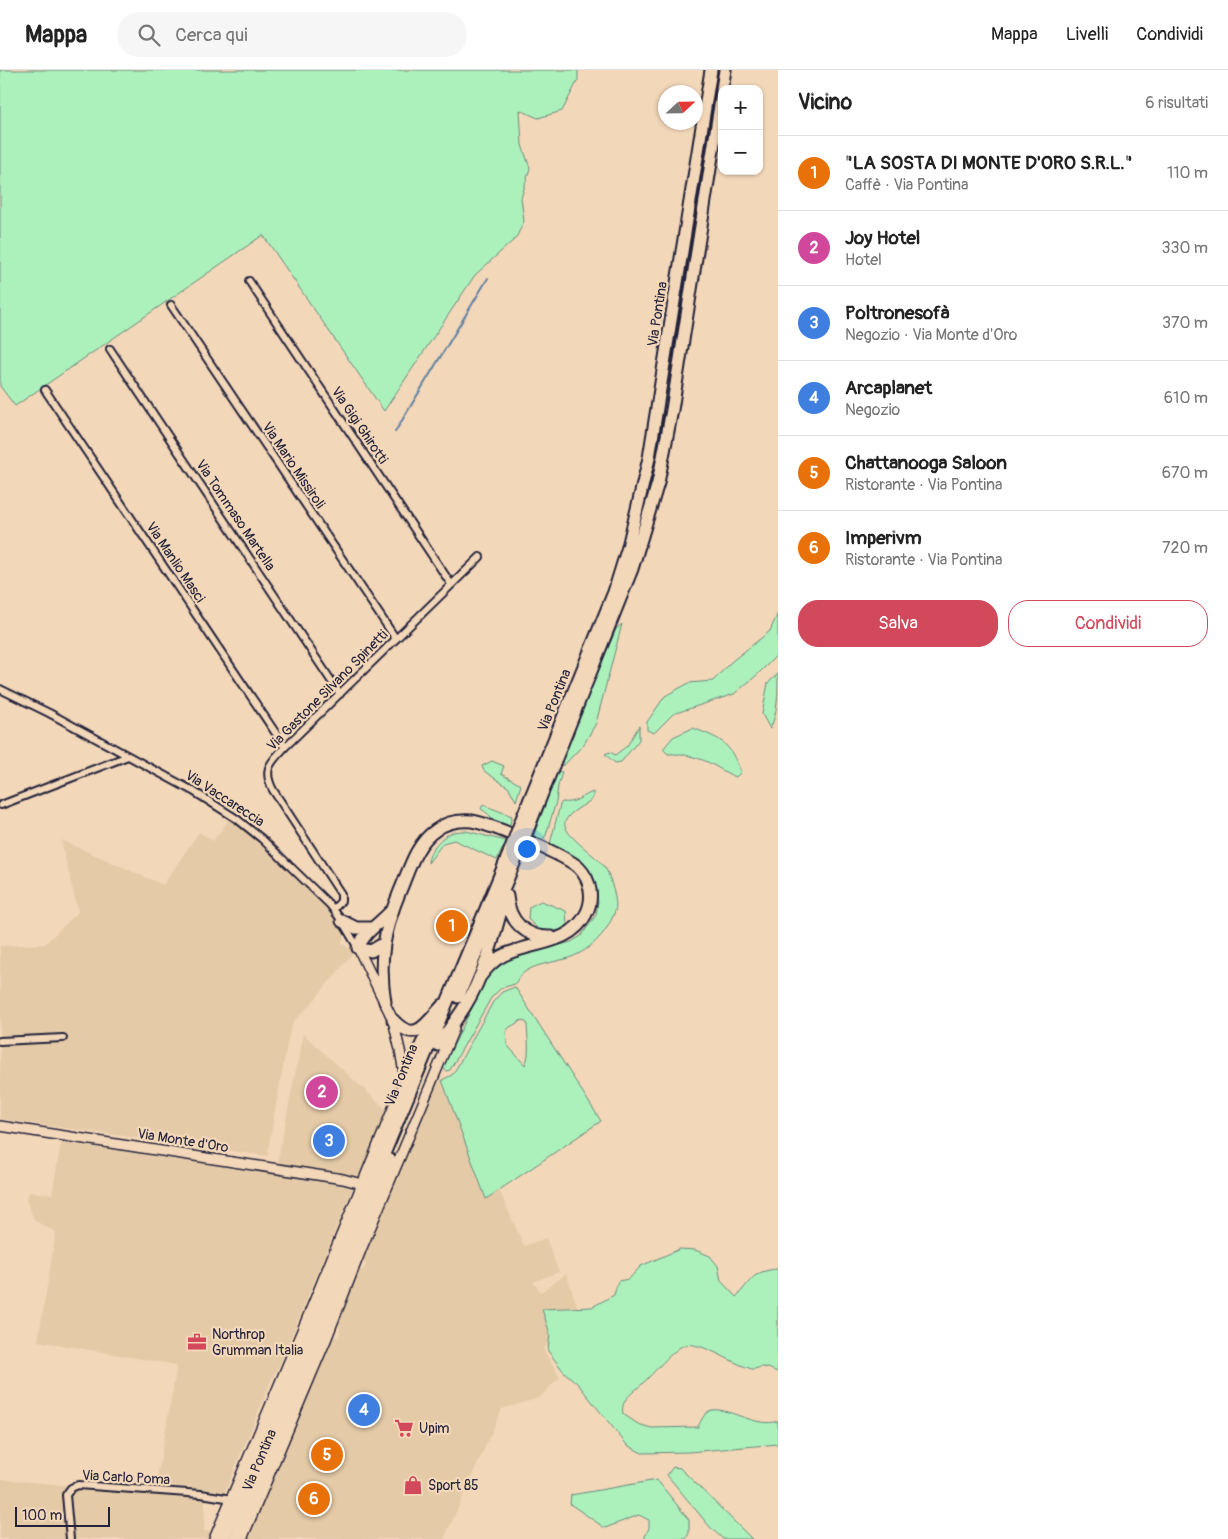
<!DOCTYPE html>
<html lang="it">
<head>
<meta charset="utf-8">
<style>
	:root { --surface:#fff; --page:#f6f6f6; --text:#222; --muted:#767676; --line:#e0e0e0; --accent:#d1495b }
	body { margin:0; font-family:Pangolin,sans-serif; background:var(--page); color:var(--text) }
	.controls { position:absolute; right:15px; top:15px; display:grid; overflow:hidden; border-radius:10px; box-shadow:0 1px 4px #0004 }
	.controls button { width:45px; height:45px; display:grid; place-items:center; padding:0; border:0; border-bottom:1px solid var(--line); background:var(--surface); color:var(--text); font:25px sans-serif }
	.compass { position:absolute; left:658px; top:15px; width:45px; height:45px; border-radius:50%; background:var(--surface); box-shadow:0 1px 4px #0004; rotate:68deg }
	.scale { position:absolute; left:15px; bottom:12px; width:95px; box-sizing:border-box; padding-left:5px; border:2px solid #22223b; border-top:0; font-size:14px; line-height:18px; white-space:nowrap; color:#22223b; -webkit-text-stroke:4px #f3d7b9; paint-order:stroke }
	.you { position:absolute; left:526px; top:778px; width:18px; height:18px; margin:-12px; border:4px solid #fff; border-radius:50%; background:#1a73e8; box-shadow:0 0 0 8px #1a73e833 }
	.badge { display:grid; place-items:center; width:32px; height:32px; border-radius:50%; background:var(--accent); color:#fff; font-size:16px; font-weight:700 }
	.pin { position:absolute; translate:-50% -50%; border:2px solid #fff; box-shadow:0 1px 5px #0006 }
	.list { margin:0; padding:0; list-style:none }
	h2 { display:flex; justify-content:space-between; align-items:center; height:65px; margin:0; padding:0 20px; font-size:21px }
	h2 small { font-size:16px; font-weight:400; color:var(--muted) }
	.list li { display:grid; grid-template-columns:32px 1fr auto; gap:15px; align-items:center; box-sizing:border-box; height:75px; padding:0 20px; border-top:1px solid var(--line) }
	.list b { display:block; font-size:19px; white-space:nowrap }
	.list p { margin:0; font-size:16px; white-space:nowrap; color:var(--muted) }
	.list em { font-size:16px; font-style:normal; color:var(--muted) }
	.actions { display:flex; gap:10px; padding:15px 20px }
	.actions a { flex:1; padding:11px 0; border:1px solid var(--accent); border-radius:20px; text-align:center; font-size:18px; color:var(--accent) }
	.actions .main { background:var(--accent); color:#fff }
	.icon { flex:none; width:28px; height:28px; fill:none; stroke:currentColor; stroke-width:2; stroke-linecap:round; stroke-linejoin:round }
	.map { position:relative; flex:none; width:778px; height:1469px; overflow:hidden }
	header { display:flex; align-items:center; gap:30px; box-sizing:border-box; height:70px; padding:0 25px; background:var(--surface); border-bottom:1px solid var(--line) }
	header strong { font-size:24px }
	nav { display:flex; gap:28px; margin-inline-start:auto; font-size:18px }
	.search { width:350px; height:45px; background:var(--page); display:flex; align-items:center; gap:12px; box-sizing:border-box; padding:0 18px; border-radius:28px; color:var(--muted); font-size:19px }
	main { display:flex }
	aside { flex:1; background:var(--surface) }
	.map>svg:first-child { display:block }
	.built { fill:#e4caa7 }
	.green { fill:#acf1bc; stroke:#678a7c; fill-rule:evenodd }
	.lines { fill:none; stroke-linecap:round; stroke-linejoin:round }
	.stream { stroke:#5f80a2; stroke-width:2 }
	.street-casing { stroke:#22223b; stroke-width:10 }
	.secondary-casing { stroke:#22223b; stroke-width:12 }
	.highway-casing { stroke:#22223b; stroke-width:15 }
	.street { stroke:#f3d7b9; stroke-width:6 }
	.secondary { stroke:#f3d7b9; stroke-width:9 }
	.highway { stroke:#f3d7b9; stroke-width:11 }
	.highway-bridge-casing { stroke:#22223b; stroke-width:15; stroke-linecap:butt }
	.highway-bridge { stroke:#f3d7b9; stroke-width:11 }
	.labels { text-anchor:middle; stroke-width:4.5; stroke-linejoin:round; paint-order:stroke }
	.street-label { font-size:14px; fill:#22223b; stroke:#f3d7b9 }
	.poi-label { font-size:14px; fill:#22223b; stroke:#f3d7b9; text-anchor:start }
</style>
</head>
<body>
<header>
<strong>Mappa</strong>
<div class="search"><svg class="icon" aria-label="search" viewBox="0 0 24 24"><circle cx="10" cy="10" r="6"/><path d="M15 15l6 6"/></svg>Cerca qui</div>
<nav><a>Mappa</a><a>Livelli</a><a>Condividi</a></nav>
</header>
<main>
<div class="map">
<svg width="778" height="1469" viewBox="0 0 778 1469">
	<rect width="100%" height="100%" fill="#f3d7b9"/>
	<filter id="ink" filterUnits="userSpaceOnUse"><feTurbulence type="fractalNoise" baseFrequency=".02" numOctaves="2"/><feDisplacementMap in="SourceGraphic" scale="10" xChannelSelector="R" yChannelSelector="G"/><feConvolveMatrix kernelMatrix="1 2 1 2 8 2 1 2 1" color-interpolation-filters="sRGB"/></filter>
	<g filter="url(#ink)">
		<path class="built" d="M229,750L247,762L328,840L338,851L344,865L342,873L354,882L311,934L293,952L288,968L267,1086L0,1049V876L45,874L78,842L61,770L163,815L199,762L213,771Z
			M303,964L387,1040L360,1109L277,1095Z
			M442,1010L486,1129L499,1120L524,1176L546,1168L559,1202L533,1212L541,1222L566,1204L578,1238L542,1239L550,1264L549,1274L543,1279L560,1307L539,1328L502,1339L444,1469H249L254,1455L252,1453L258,1435L273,1411L332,1266L339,1268L340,1262L338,1249L358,1202L364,1199L366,1195L363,1189L430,1027L438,1012Z
			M61,1073L106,1079L353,1117L280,1294L274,1304L225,1422L156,1414L177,1295L38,1271L56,1162L35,1151L26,1130L29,1122L52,1124Z
			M0,1409L205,1429L204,1461L212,1462L210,1469H0Z"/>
		<path class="green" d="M0,0H578V10L562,41L538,48L520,40L522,75L530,98L521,128L524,151L516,168L475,205L384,341L263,165L15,336L0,316Z
			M778,543V584L757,605L734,624L673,644L654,663L647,660V652L665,626L689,613L713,611L731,592L770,561Z
			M622,554L596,653L584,674L564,695H559L616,559Z
			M778,604C778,623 778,643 770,659L762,644L768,613Z
			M639,656V670L621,692L615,693L605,684L610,682L615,685L627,676Z
			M693,658C723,670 728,671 741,702L736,707C728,704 722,700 715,696C702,688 683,683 668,684L663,679L673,667Z
			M492,691L504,696L501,704L521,715L516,731L509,718L484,701L482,696Z
			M557,701L562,702L558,716L556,732L546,765C542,772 538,773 531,773Z
			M593,722V728C585,736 569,741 565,752C561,763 595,785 602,794C609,801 611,813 614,822C615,828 617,835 615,841C607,864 588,883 565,889C547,894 523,895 515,914L501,918L491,928L450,1000L446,1001L443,997L486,909C493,900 500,894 510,888L571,872L581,866L596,845L598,832L596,819L593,810L552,779L550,774L560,735L562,732C575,734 582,726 593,722Z
			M483,735L512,746L509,758C493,755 494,746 481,739Z
			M466,761L506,771L497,790L454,770L443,773L428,793C429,781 439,769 449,764C454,761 461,761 466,761Z
			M541,831L566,841L567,855L560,860L541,862L528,849L529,837Z
			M515,917L601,1051L486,1129L442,1010L452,1005L456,999L493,932L502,922ZM522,950L527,953C527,965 531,984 525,995L507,975L506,961L510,957Z
			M680,1179L695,1180L710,1186L718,1196L721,1211L736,1227C752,1211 751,1201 778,1199V1302C774,1301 768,1297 763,1297C757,1297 755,1301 749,1298C732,1293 700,1271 685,1275C675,1277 652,1305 642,1314C633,1323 620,1329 623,1344L638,1354L651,1358L698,1357C701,1351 703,1345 709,1341C724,1334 756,1359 778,1351V1374L689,1382L642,1383L627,1375L578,1314L564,1302L548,1281L550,1264L542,1239L592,1237L614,1225L618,1211L629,1209L641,1196Z
			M673,1397L680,1398L752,1469H723L710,1457L667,1405Z
			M657,1410L689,1450V1463L686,1469H644L649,1458V1450L639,1445L605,1458L570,1434L571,1425Z"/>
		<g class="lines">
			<path class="stream" d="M395,362L488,208"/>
			<g class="street-casing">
				<path id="street" d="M249,211L451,514
					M171,235L396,569
					M110,279L340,624
					M45,320L285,677
					M0,619L49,643L193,721L237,749L262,769L330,835L342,851L358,878
					M1,735L128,686
					M334,839L341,831V824L273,720C262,699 271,692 285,677L480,487
					M0,971L63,968
					M70,1469L66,1425L71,1418L78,1415L201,1424L232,1429"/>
			</g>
			<g class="secondary-casing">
				<path id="secondary" d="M0,1056L343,1109L362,1114
					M214,1469L308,1246L405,1009L400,980L393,950L358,878
					M242,1469L326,1270L361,1180L454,959"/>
			</g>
			<g class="highway-casing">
				<path id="highway" d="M722,19L725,0
					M521,751L614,522L628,477L649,388L711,0
					M529,756L632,499L658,413L672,340L722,23
					M507,826C509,852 526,868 551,867
					M342,851L356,858H371
					M383,874L371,881L358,878C364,862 379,854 391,841
					M458,927L518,784
					M385,932C378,891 384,859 400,821C409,800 416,773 436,760C446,752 460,750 472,751C490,754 568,786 579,798C591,810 594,829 586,844C571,875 531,872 504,885C493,890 486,899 479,908
					M393,950C416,975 426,953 443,935
					M438,975C447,962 457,949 465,936C485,904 494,866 504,830
					M405,1009L428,961
					M224,1469L510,781
					M236,1469L390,1090"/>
			</g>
			<use href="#street" class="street"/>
			<use href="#secondary" class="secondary"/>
			<use href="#highway" class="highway"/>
			<g class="highway-bridge-casing">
				<path id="highway-bridge" d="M510,781L521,751
					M518,784L529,756"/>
			</g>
			<use href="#highway-bridge" class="highway-bridge"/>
		</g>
	</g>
	<defs>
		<g id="office-bare" transform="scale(1.5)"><path d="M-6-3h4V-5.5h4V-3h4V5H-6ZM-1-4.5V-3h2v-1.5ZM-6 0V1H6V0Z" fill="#d1495b" stroke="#f3d7b9" stroke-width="2.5" paint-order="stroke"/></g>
		<g id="supermarket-bare" transform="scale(1.5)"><path d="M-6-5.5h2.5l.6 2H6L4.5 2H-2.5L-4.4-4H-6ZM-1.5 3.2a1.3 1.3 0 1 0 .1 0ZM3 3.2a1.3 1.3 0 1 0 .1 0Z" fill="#d1495b" stroke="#f3d7b9" stroke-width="2.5" paint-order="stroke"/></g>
		<g id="shop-bare" transform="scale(1.5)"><path d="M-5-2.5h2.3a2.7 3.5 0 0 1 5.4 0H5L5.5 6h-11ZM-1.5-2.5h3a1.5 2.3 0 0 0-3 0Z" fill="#d1495b" stroke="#f3d7b9" stroke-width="2.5" paint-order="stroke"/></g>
	</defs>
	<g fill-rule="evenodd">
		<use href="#office-bare" x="197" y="1272"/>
		<use href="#supermarket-bare" x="404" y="1358"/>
		<use href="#shop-bare" x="413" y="1415"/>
	</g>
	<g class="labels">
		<g class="street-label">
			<text transform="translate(657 244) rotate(-81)" y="5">Via Pontina</text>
			<text transform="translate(360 355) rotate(56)" y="5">Via Gigi Ghirotti</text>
			<text transform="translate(294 395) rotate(56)" y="5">Via Mario Missiroli</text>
			<text transform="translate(236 445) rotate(56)" y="5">Via Tommaso Martella</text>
			<text transform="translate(176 492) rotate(56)" y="5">Via Manlio Masci</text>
			<text transform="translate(327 620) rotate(-45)" y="5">Via Gastone Silvano Spinetti</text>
			<text transform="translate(554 630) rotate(-68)" y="5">Via Pontina</text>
			<text transform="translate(225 728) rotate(33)" y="5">Via Vaccareccia</text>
			<text transform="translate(401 1005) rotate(-68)" y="5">Via Pontina</text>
			<text transform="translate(183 1070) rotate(9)" y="5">Via Monte d'Oro</text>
			<text transform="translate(259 1390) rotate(-67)" y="5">Via Pontina</text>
			<text transform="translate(126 1407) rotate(3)" y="5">Via Carlo Poma</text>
		</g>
		<g class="poi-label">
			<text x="212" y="1269">Northrop<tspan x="212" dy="16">Grumman Italia</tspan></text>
			<text x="419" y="1363">Upim</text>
			<text x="428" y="1420">Sport 85</text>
		</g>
	</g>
</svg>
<div class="controls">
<button>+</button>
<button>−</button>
</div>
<svg class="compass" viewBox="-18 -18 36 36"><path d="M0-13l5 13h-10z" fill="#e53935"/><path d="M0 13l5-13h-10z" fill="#767676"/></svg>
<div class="scale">100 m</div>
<div class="you"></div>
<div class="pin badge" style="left:452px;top:856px;background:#e8710a">1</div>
<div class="pin badge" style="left:322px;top:1022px;background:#d1479c">2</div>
<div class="pin badge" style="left:329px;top:1071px;background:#3f7fe0">3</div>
<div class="pin badge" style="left:364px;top:1340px;background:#3f7fe0">4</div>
<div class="pin badge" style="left:327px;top:1385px;background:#e8710a">5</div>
<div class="pin badge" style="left:314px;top:1429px;background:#e8710a">6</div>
</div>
<aside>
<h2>Vicino<small>6 risultati</small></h2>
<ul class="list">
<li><span class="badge" style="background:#e8710a">1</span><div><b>&quot;LA SOSTA DI MONTE D'ORO S.R.L.&quot;</b><p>Caffè · Via Pontina</p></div><em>110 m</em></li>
<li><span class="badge" style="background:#d1479c">2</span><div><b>Joy Hotel</b><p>Hotel</p></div><em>330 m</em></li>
<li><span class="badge" style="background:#3f7fe0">3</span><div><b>Poltronesofà</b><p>Negozio · Via Monte d'Oro</p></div><em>370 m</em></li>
<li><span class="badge" style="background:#3f7fe0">4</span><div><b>Arcaplanet</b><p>Negozio</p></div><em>610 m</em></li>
<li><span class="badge" style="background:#e8710a">5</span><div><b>Chattanooga Saloon</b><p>Ristorante · Via Pontina</p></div><em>670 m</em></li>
<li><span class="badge" style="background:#e8710a">6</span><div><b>Imperivm</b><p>Ristorante · Via Pontina</p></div><em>720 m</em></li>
</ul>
<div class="actions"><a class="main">Salva</a><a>Condividi</a></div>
</aside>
</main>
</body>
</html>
